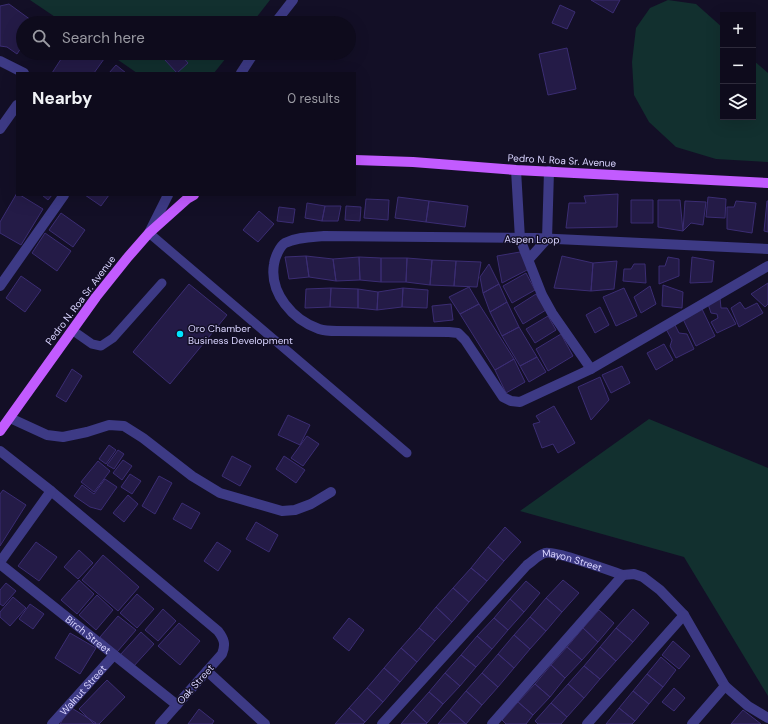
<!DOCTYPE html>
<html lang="en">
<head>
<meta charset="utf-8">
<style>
	:root { --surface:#0e0b1c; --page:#171425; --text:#f1f3f6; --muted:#9b9ba3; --line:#2e2b3b }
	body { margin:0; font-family:"DM Sans",sans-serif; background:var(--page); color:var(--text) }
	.controls { position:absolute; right:12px; top:12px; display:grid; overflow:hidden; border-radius:0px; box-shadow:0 4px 16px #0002 }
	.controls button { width:36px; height:36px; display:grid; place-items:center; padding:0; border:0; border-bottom:1px solid var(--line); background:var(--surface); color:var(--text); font:20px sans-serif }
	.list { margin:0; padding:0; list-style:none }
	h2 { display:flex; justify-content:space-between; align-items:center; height:52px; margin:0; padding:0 16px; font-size:17px }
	h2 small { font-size:13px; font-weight:400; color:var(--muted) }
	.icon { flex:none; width:22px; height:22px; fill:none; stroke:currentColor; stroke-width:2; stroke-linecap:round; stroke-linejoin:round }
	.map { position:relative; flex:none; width:768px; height:724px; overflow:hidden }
	.search { position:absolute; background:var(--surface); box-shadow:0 4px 16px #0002; left:16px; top:16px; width:340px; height:44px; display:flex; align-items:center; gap:10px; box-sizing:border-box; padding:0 14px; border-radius:22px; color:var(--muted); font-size:15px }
	.panel { position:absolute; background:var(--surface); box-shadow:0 4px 16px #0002; left:16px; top:72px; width:340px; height:124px; border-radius:0px }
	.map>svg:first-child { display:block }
	.green { fill:#12302f }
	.building { fill:#241b47; stroke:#3b2d73 }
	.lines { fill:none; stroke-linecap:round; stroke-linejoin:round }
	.lane { stroke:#3d3a85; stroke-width:9 }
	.street { stroke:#3d3a85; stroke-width:10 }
	.primary { stroke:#c25bff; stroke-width:10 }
	.poi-dot { fill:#00e5ff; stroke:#130f26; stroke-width:1.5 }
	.labels { text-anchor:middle; stroke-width:3; stroke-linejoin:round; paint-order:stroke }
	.street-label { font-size:10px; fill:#d9d4ff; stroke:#130f26 }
	.poi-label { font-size:10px; fill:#d9d4ff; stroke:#130f26; text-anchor:start }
</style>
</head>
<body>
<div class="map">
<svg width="768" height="724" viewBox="0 0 768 724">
	<rect width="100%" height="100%" fill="#130f26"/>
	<path class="green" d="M30,0H270L252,23H64Z
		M668,0L696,4L723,28V117H753V60L768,73V162L716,159L676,147L649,122L634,95L632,62L636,28L650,8Z
		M108,53H230L214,73H137Z
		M649,419L768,468V696L684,557L520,511Z"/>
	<path class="building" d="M591,0H620L613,13Z
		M9,4L35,23H23V45L17,54L7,47L0,46V6Z
		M560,5L575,12L567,29L552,23Z
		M567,48L576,89L548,95L539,54Z
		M65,53H95L104,59L94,73H52Z
		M173,53H179L188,63L177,73L165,60Z
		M116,65L126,73H109Z
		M17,193V195H20L43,209L21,245L0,233V222Z
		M618,194L617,227L566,228L569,203H586L584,196Z
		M42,195H52L48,200Z
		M85,195H109L101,206Z
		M398,197L429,201L426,222L395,218Z
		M708,197L726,199L725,218L706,217Z
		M366,199L389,200L388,220L364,218Z
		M631,200H653V223H631Z
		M658,200H680L683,231L658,227Z
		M429,201L468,206L465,227L426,222Z
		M685,201L706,202L703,225L691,223L683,231Z
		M736,201L756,203L752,233L727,229V207H734Z
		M767,201H768V232L764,231Z
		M307,203L325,206L322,221L305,218Z
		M325,206H341L338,221H322Z
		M346,206L361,207L360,221L345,220Z
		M279,207L295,209L293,223L277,221Z
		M259,211L274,224L258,242L243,230Z
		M61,213L85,230L73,247L49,230Z
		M45,233L71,251L57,271L32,253Z
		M520,252L529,269L502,283L497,256Z
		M306,256L309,277L289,279L285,257Z
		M306,256L333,259L336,281L309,277Z
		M562,256L593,263L591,291L554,288Z
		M359,257L381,258V282L360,280Z
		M359,257L360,280L336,281L333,259Z
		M668,257L679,259V276L659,284V266H665Z
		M692,257L714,261L712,282L690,283Z
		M381,258H407L406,282H381Z
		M407,258L432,260L430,285L406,282Z
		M432,260L456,261L454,286L430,285Z
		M456,261L481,262L477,287L454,286Z
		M617,261L614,289L591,291L593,263Z
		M489,264L499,284L483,293L480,277Z
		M634,264H645L646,283L623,281L624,269H631Z
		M526,273L535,290L512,303L503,286Z
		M21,276L41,290L25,312L6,298Z
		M768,283V304L765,307L751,294Z
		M189,284L227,315L170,384L133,352Z
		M499,284L507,302L490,312L483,293Z
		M663,285L683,292L682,308L662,306Z
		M650,286L656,304L641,313L634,297Z
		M469,287L479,304L460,314L449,297Z
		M331,288L358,289V308L330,307Z
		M331,288L330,307L305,308L306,289Z
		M403,288L428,290L427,308L402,307Z
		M403,288L402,307L377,310L378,292Z
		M624,288L637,316L616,326L603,297Z
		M358,289L378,292L377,310L358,308Z
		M536,294L546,310L523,324L514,308Z
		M720,298L721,308H727L736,324L717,333L711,322L718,318L717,314L711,313L708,304Z
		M507,302L519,327L502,336L490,312Z
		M740,302L745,309L757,303L763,313L739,327L731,308Z
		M451,304L453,320L434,322L432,306Z
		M479,304L514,359L495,370L460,314Z
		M600,307L609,325L595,333L586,315Z
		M702,309L715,336L696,346L683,319Z
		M548,316L556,330L535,343L526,329Z
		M674,323L679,333L687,334L694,349L676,358L670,346L672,340L666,329Z
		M519,327L537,357L520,366L502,336Z
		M561,334L573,356L548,371L536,349Z
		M664,344L673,360L656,370L647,353Z
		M537,357L546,372L529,382L520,366Z
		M514,359L525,382L506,393L495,370Z
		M622,366L630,383L611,393L602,375Z
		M72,369L82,376L66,402L56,396Z
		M600,377L609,400L591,420L578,387Z
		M554,406L575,443L558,453L553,444L542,448L533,424L540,422L536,416Z
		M288,415L310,425L300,445L278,435Z
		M307,436L319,444L303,466L291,458Z
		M109,445L116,450L106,464L99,459Z
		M118,450L124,454L114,469L107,465Z
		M232,456L251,466L240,486L222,476Z
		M284,456L305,470L296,483L276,469Z
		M123,460L132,466L122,480L113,473Z
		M98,461L110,471L94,492L81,482Z
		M130,474L141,481L132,494L121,487Z
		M159,476L172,483L155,514L142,506Z
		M105,479L117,487L101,510L90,507L74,496L82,485L94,494Z
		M3,490L26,505L0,546V494Z
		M128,495L138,504L124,522L113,513Z
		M182,503L200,513L191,529L173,519Z
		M256,522L278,535L269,552L246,539Z
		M505,527L521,542L504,561L488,547Z
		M36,542L57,557L39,581L18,566Z
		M217,542L231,551L218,571L204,561Z
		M488,547L504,561L487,581L471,568Z
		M79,550L93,563L78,579L64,567Z
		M103,555L139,587L118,611L82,580Z
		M471,568L487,581L469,602L453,588Z
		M79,580L94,594L77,614L61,600Z
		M563,580L579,593L562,612L546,598Z
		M526,581L540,593L524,612L510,599Z
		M6,583L16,591L3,606L0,604V590Z
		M453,588L469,602L452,622L436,607Z
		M137,594L154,609L137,628L120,613Z
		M97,595L113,610L96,630L79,615Z
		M13,597L26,608L10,626L0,617V612Z
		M546,598L562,612L546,631L530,617Z
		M510,599L524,612L508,630L494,618Z
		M30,604L44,614L33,629L19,619Z
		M436,607L452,622L435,641L419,628Z
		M163,609L176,621L158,641L145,630Z
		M633,609L649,623L633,642L616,628Z
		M599,610L614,623L598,642L583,628Z
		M118,616L136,630L117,652L100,637Z
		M530,617L546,631L530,649L514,635Z
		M349,618L364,630L349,651L333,638Z
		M494,618L508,630L492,649L477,636Z
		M179,623L200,641L180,665L158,646Z
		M419,628L435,641L417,662L401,648Z
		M583,628L598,642L582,660L567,647Z
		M616,628L633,642L616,661L600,647Z
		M141,632L154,644L133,667L120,655Z
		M70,633L96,648L80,674L55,658Z
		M514,635L530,649L514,668L498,654Z
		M477,636L492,649L476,667L461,655Z
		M673,641L690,656L679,669L662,655Z
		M567,647L582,660L565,678L551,665Z
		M600,647L616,661L600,679L584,666Z
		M401,648L417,662L400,682L384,668Z
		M498,654L514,668L498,687L482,673Z
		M461,655L476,667L460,686L445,673Z
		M661,657L676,670L663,687L647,674Z
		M551,665L565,678L550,697L535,684Z
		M584,666L600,679L584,698L568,684Z
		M384,668L400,682L383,702L367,688Z
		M445,673L460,686L443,704L429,692Z
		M482,673L498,687L482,705L466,691Z
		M647,674L663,687L649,704L633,691Z
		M107,680L125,697L99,724H94L79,709Z
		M535,684L550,697L533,715L518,702Z
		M568,684L584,698L567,717L551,703Z
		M367,688L383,702L365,722L349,708Z
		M674,688L685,698L674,711L662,702Z
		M466,691L482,705L466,724L450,710Z
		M633,691L649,704L635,721L619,708Z
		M429,692L443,704L427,723L413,710Z
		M518,702L533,715L526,724H506L502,720Z
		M551,703L567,717L561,724H538L535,721Z
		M70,707L96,723L95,724H60Z
		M349,708L365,722L363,724H335Z
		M619,708L635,721L632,724H606Z
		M199,709L214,721L212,724H188Z
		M413,710L427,723L426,724H401Z
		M450,710L466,724H438Z
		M743,710L761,724H731Z"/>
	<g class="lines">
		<path class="lane" d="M149,233L407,453
			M72,330L92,344L101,346L113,338L162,283"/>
		<g class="street">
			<path d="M275,23L293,0"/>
			<path d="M0,61L24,73"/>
			<path d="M241,73L254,53"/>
			<path d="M0,129L17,105"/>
			<path d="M516,170L520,239L542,295L552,313L591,369"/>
			<path d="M149,233L168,195"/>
			<path d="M768,249L535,238L324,236C311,237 297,237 285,243C280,246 275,257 274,264C269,293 293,320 319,329C325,331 331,331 337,331L449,332L458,333L465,340L503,397L511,401L520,402L591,369L768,266"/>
			<path d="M529,259L547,239L549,171"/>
			<path d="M0,286L64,195"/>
			<path d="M10,418L47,435L63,437L87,432L109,425L124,426L143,438L192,476L220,493L282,511L295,510L311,504L331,492"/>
			<path d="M0,451L51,491L218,631C224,639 226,644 222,654L160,724"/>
			<path d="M0,562L51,491"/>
			<path id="s1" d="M0,564L177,705"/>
			<path d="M207,671L265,724"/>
			<path id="s2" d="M52,724L114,655"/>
			<path id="s3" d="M382,724L527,565C533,561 538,555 545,553C553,550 611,571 623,575L634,574L643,577L660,590L684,615L725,686L748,706L768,718"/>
			<path d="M492,724L623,575"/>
			<path d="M587,724L684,615"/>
			<path d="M692,724L725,686"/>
		</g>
		<path class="primary" d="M355,160L413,162L516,170L768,183
			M0,431L96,297L128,257L149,233L187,199L194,195"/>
	</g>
	<circle class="poi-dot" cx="180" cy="334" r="4"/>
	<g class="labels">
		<g class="street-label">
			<text transform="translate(562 160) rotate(3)" y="4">Pedro N. Roa Sr. Avenue</text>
			<text transform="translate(532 239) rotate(1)" y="4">Aspen Loop</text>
			<text transform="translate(80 300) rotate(-53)" y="4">Pedro N. Roa Sr. Avenue</text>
			<text dy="4" stroke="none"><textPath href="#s3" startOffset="265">Mayon Street</textPath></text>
			<text dy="4" stroke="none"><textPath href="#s1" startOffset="113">Birch Street</textPath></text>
			<text transform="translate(195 684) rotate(-48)" y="4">Oak Street</text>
			<text dy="4" stroke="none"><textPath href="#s2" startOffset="46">Walnut Street</textPath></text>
		</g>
		<g class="poi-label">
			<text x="188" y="332">Oro Chamber<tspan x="188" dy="12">Business Development</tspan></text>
		</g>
	</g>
</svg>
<div class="controls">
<button>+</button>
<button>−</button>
<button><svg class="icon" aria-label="layers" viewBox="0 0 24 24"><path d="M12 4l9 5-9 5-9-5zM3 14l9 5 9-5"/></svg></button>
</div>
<div class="search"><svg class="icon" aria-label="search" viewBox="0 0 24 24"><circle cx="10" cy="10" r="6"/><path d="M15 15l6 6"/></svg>Search here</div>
<section class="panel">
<h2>Nearby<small>0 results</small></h2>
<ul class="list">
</ul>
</section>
</div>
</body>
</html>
